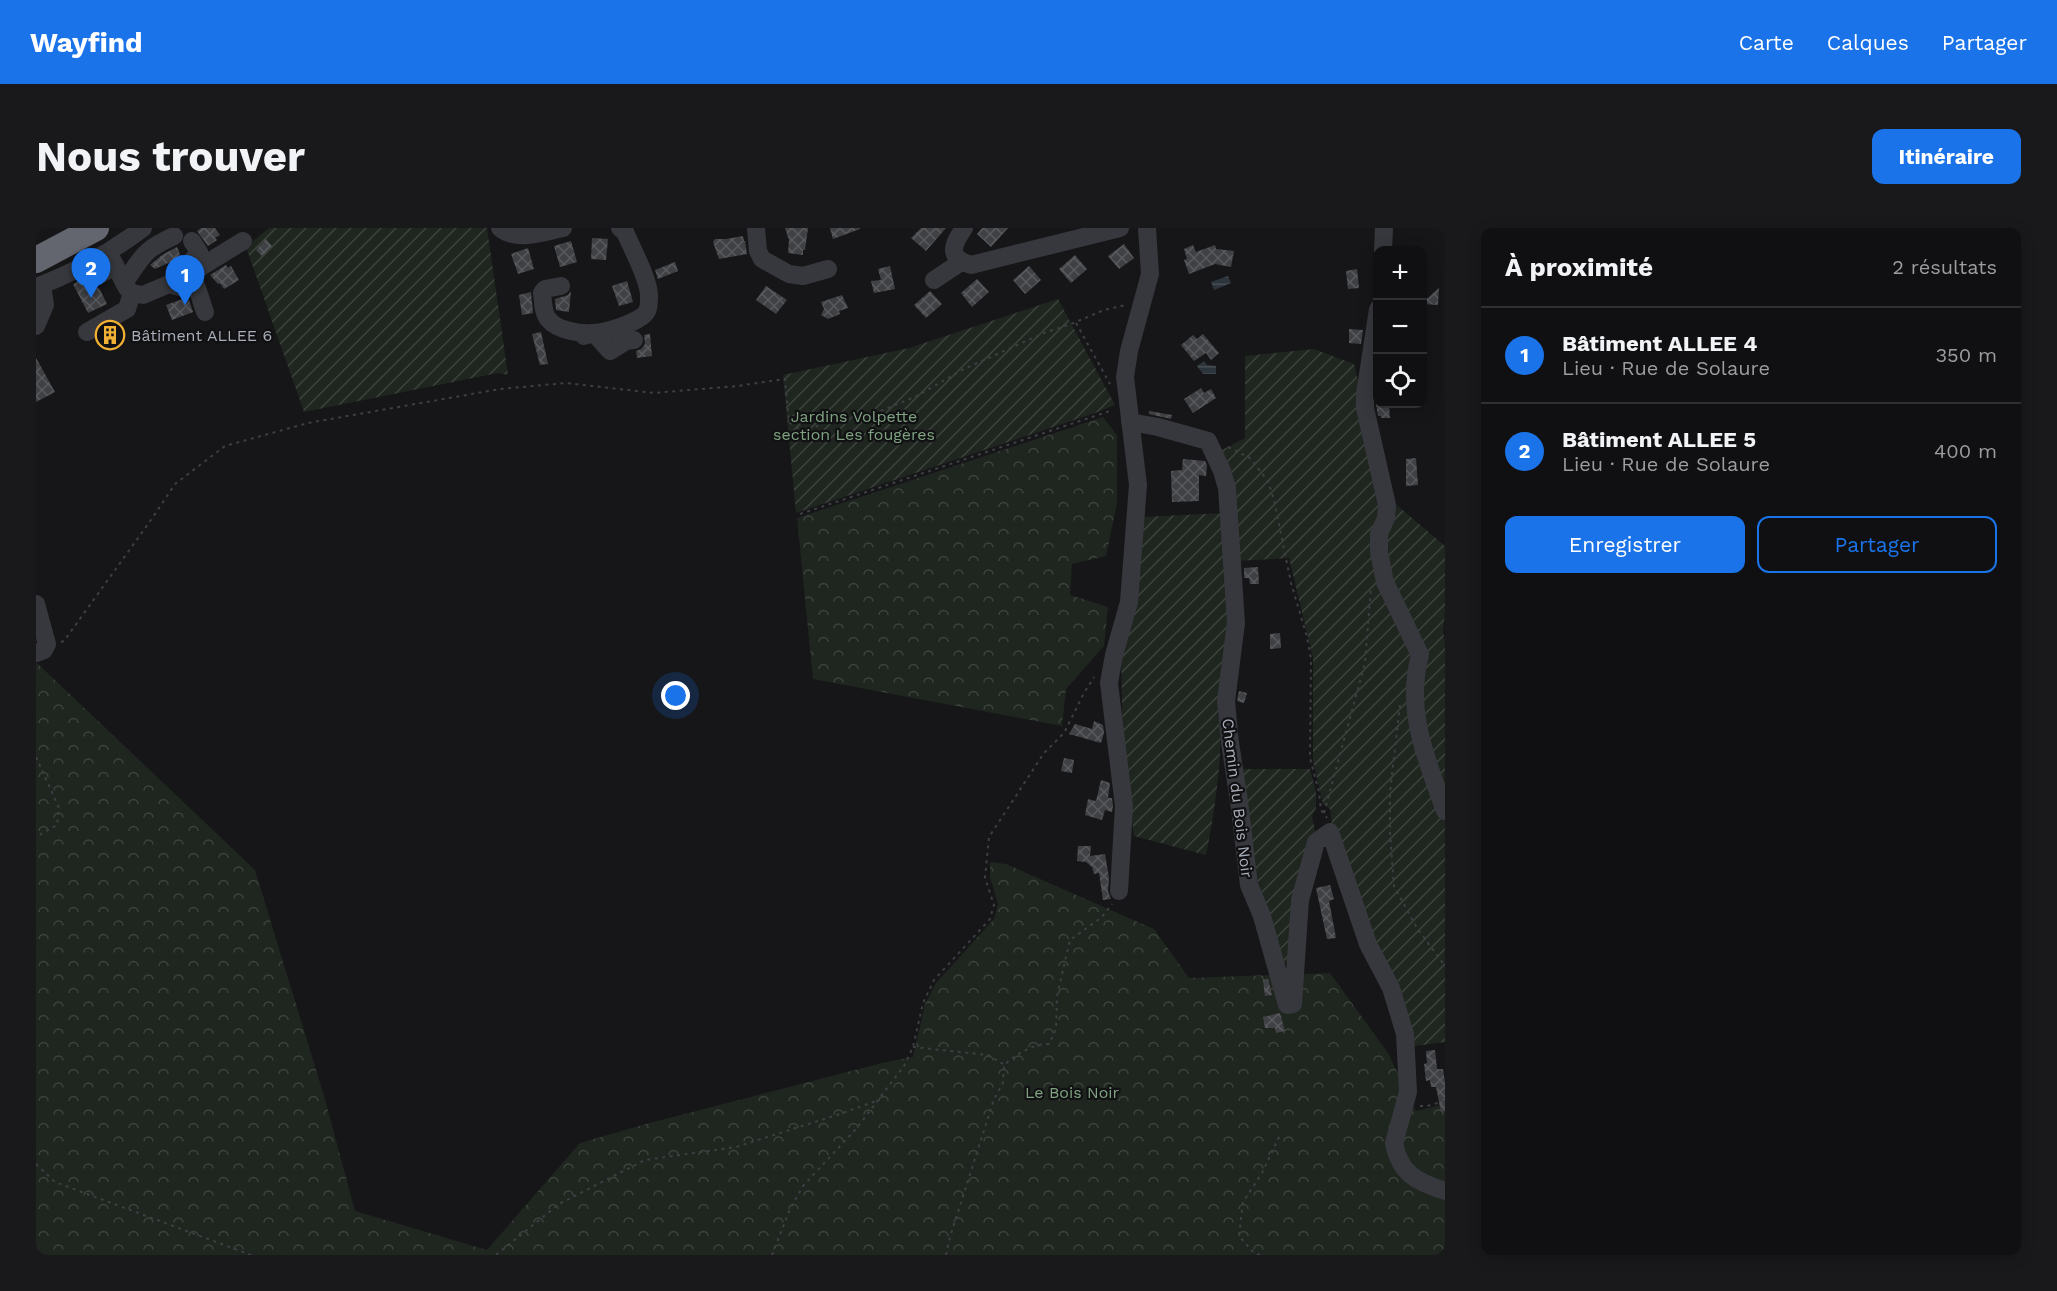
<!DOCTYPE html>
<html lang="fr">
<head>
<meta charset="utf-8">
<style>
	:root { --surface:#101012; --page:#19191b; --text:#f1f3f6; --muted:#9c9d9f; --line:#303032; --accent:#1a73e8 }
	body { margin:0; font-family:"Work Sans",sans-serif; background:var(--page); color:var(--text) }
	.controls { position:absolute; right:18px; top:18px; display:grid; overflow:hidden; border-radius:12px; box-shadow:0 3px 15px #0003 }
	.controls button { width:54px; height:54px; display:grid; place-items:center; padding:0; border:0; border-bottom:2px solid var(--line); background:var(--surface); color:var(--text); font:30px sans-serif }
	.you { position:absolute; left:640px; top:468px; width:21px; height:21px; margin:-15px; border:4px solid #fff; border-radius:50%; background:#1a73e8; box-shadow:0 0 0 9px #1a73e833 }
	.badge { display:grid; place-items:center; width:39px; height:39px; border-radius:50%; background:var(--accent); color:#fff; font-size:20px; font-weight:700 }
	.pin { position:absolute; translate:-50% -50px; filter:drop-shadow(0 2px 3px #0008) }
	.pin::after { content:''; position:absolute; top:32px; width:21px; height:18px; background:inherit; clip-path:polygon(0 0,100% 0,50% 100%) }
	.list { margin:0; padding:0; list-style:none }
	h2 { display:flex; justify-content:space-between; align-items:center; height:78px; margin:0; padding:0 24px; font-size:26px }
	h2 small { font-size:20px; font-weight:400; color:var(--muted) }
	.list li { display:grid; grid-template-columns:39px 1fr auto; gap:18px; align-items:center; box-sizing:border-box; height:96px; padding:0 24px; border-top:2px solid var(--line) }
	.list b { display:block; font-size:22px; white-space:nowrap }
	.list p { margin:0; font-size:20px; white-space:nowrap; color:var(--muted) }
	.list em { font-size:20px; font-style:normal; color:var(--muted) }
	.actions { display:flex; gap:12px; padding:18px 24px }
	.actions a { flex:1; padding:14px 0; border:2px solid var(--accent); border-radius:12px; text-align:center; font-size:21px; color:var(--accent) }
	.actions .main { background:var(--accent); color:#fff }
	.icon { flex:none; width:33px; height:33px; fill:none; stroke:currentColor; stroke-width:2; stroke-linecap:round; stroke-linejoin:round }
	.map { position:relative; flex:none; width:1409px; height:1027px; overflow:hidden; border-radius:12px }
	header { display:flex; align-items:center; gap:36px; box-sizing:border-box; height:84px; padding:0 30px; background:var(--accent); color:#fff }
	header strong { font-size:28px }
	nav { display:flex; gap:33px; margin-inline-start:auto; font-size:21px }
	.intro { display:flex; align-items:center; justify-content:space-between; box-sizing:border-box; height:144px; padding:0 36px }
	h1 { margin:0; font-size:42px }
	.button { padding:15px 27px; border-radius:12px; background:var(--accent); color:#fff; font-size:21px; font-weight:700 }
	main { display:flex; gap:36px; padding:0 36px }
	aside { flex:1; background:var(--surface); border-radius:12px; box-shadow:0 3px 15px #0003 }
	.map>svg:first-child { display:block }
	.forest { fill:url(#forest-crowns) }
	.garden { fill:url(#garden-furrows) }
	.water { fill:url(#water-rules) }
	.building { fill:url(#building-cross-hatch) }
	.lines { fill:none; stroke-linecap:round; stroke-linejoin:round }
	.path { stroke:#3d3f44; stroke-width:2; stroke-dasharray:3 4.5; stroke-linecap:butt }
	.minor { stroke:#37383d; stroke-width:18 }
	.highway { stroke:#63666e; stroke-width:26 }
	.labels { text-anchor:middle; stroke-width:4.5; stroke-linejoin:round; paint-order:stroke }
	.poi-label { font-size:16px; fill:#a8adb8; stroke:#111113; text-anchor:start }
	.park-label { font-size:16px; fill:#7fa381; stroke:#111113 }
	.street-label { font-size:16px; fill:#a8adb8; stroke:#111113 }
</style>
</head>
<body>
<header>
<strong>Wayfind</strong>
<nav><a>Carte</a><a>Calques</a><a>Partager</a></nav>
</header>
<div class="intro"><h1>Nous trouver</h1><a class="button">Itinéraire</a></div>
<main>
<div class="map">
<svg width="1409" height="1027" viewBox="0 0 1409 1027">
	<defs>
		<pattern id="forest-crowns" width="20" height="18" patternUnits="userSpaceOnUse" patternTransform="scale(1.5)"><rect width="20" height="18" fill="#1e261f"/><path d="M2 6a3 3 0 1 1 6 0M12 15a3 3 0 1 1 6 0" fill="none" stroke="#3c433d"/></pattern>
		<pattern id="garden-furrows" width="10" height="10" patternUnits="userSpaceOnUse" patternTransform="scale(1.5)"><rect width="10" height="10" fill="#1e261f"/><path d="M-1 1l2-2M0 10L10 0M9 11l2-2" fill="none" stroke="#3c433d"/></pattern>
		<pattern id="water-rules" width="6" height="5" patternUnits="userSpaceOnUse" patternTransform="scale(1.5)"><rect width="6" height="5" fill="#2c353c"/><path d="M0 2.5h6" fill="none" stroke="#485056"/></pattern>
		<pattern id="building-cross-hatch" width="8" height="8" patternUnits="userSpaceOnUse" patternTransform="scale(1.5)"><rect width="8" height="8" fill="#404145"/><path d="M0 0l8 8M0 8l8-8" fill="none" stroke="#595a5e"/></pattern>
	</defs>
	<rect width="100%" height="100%" fill="#161618"/>
	<path class="forest" d="M1067,189L1081,207V275L1070,328L1036,336L1034,367L1072,379L1068,418L1030,461L1026,498L777,451L761,290Z
		M0,434L219,642L288,868L319,983L451,1022L544,915L610,896L850,834L877,829L889,776L900,755L958,691L962,676L954,649V634L970,636L1118,701L1153,750L1294,745L1352,825L1380,883L1409,876V1027H0Z"/>
	<path class="garden" d="M233,0H451L472,147L462,145L268,184L210,19Z
		M1022,71L1079,177L1059,185L760,285L747,147L873,120Z
		M1278,121L1318,136L1350,268L1409,318V383L1407,404L1409,414V814L1372,819L1296,597L1294,581L1287,576L1277,533V430L1253,330L1198,333L1182,224L1209,210V128Z
		M1190,285C1193,345 1204,431 1181,486C1191,509 1176,600 1170,627L1098,608L1087,520L1085,427L1105,289Z
		M1201,541H1274L1280,564V580L1276,588L1280,608L1255,736L1241,737L1228,688Z"/>
	<path class="water" d="M1192,48L1195,55L1178,62L1175,54Z
		M1168,133L1171,137L1180,138V146H1167L1161,138Z"/>
	<path class="building" d="M165,0H179L184,7L179,10L181,12L172,18L161,3Z
		M749,0H772L769,22H767V27L752,25L753,12Z
		M794,0H824V1L797,11Z
		M885,0H910L890,23L875,10Z
		M946,0H972L955,19L941,6Z
		M707,8L708,13H709L711,26L683,31L677,14L679,11H690Z
		M556,10L572,11L570,32L555,31Z
		M230,11L236,18L226,28L220,22Z
		M535,13L541,34L524,39L518,18Z
		M1088,16L1098,30L1083,41L1072,28Z
		M1157,17L1160,24L1179,17L1180,21L1198,23L1195,39L1179,36L1153,46L1148,32L1151,31L1148,21Z
		M141,19L145,29L143,30L119,41L114,37L126,27Z
		M492,20L498,41L482,46L475,26Z
		M1039,27L1051,41L1035,55L1023,41Z
		M639,34L642,43L622,51L619,42Z
		M190,37L192,40L195,38L203,52L188,61L184,55L182,56L174,47Z
		M854,38L859,61L838,65L835,53L845,52L842,41Z
		M993,38L1005,52L989,66L977,52Z
		M1321,41L1323,60L1312,61L1310,43Z
		M49,50L54,58L63,60L71,76L52,85L37,56Z
		M941,51L953,64L936,79L925,65Z
		M591,53L597,74L583,78L576,58Z
		M730,58L751,72L740,86L720,72Z
		M1403,60L1402,77L1386,76V75Z
		M535,63L533,84L520,82L519,71L532,67Z
		M894,63L906,76L890,90L878,77Z
		M495,64L497,85L486,87L483,67Z
		M806,67L812,80L803,83L804,86L792,91L785,87L788,81L785,74Z
		M152,69L157,84L136,92L130,77Z
		M79,101L88,112L72,122L65,112L67,111L66,109Z
		M1313,101L1327,102L1325,116L1313,115Z
		M505,104L512,136L504,137L496,106Z
		M614,106L616,128L601,130L600,123L605,121L609,116L608,107Z
		M1167,106L1183,125L1175,132L1170,125L1158,133L1145,117L1157,107L1161,111Z
		M0,130L19,164L0,174Z
		M1165,160L1168,165L1175,161L1180,170L1157,185L1148,171Z
		M1340,176H1353L1354,190H1345V188H1342Z
		M1113,183L1136,187L1135,191L1113,186Z
		M1380,230L1382,257L1370,258V231Z
		M1147,231L1169,233L1171,237L1170,248L1163,247V273L1136,274L1135,243L1146,242Z
		M1222,339L1223,356H1214L1213,350H1208V340Z
		M1244,405L1245,420L1234,421V406Z
		M1203,463L1211,465L1208,475L1201,473Z
		M1058,493L1067,497L1068,505L1065,515L1033,506L1039,496L1056,501Z
		M1028,530L1038,532L1036,545L1025,543Z
		M1065,552L1074,555L1072,570H1076L1077,578L1076,584L1069,582L1066,592L1049,587L1052,571L1060,573Z
		M1042,618H1055L1054,628L1069,626L1073,650L1072,663L1075,671L1067,672L1063,645L1058,646L1056,639L1050,634L1041,633Z
		M1294,657L1298,671L1293,673L1300,710L1291,711L1280,660Z
		M1232,751L1236,767L1229,768L1227,752Z
		M1244,785L1249,803L1240,805L1239,800H1229L1227,789Z
		M1399,822L1401,841H1407L1409,854V883L1405,884L1400,859H1395L1394,852L1390,853L1388,836L1391,835L1390,823Z"/>
	<g class="lines">
		<path class="path" d="M1040,95L1074,156
			M1192,219L1214,230L1232,253L1238,272L1255,355L1271,409L1275,431L1274,530L1283,564L1285,582L1291,590
			M764,286L1077,182
			M25,414L28,413L115,292L139,256L189,218L272,195L464,161L530,155L618,165L701,158L749,151L753,194L768,204L792,193L837,186L881,168L928,141L1008,105L1035,96L1068,82L1090,77
			M1364,477L1354,564V605L1358,658L1381,700L1409,738
			M0,529L23,580L21,597L0,609
			M1288,585L1329,435L1335,359
			M877,819L952,827L967,836
			M1384,878H1391L1409,873
			M0,936L19,954L215,1027
			M460,1027L523,976L609,932L700,919L804,886L840,873
			M736,1027L754,981L767,958L820,901L868,838L877,819L887,775L898,752L954,691L958,677L949,650L953,609L1008,525L1028,505L1048,465L1058,449
			M910,1027L914,1009L958,871L967,855L968,837C981,826 996,816 1013,816L1020,801L1021,768L1034,712L1066,689L1076,676
			M1224,1027L1218,1025L1203,1008L1207,974L1226,945L1244,907"/>
		<path class="minor" d="M464,0C481,14 507,4 527,0
			M720,0L722,23L726,31L753,46L767,48L792,41
			M928,0C916,18 911,29 935,37L1084,0
			M1347,22L1348,0
			M72,24L91,60L96,65L107,67L133,56L142,50L163,24L156,13
			M148,44L155,45L207,13
			M60,49L79,38
			M898,52L925,34
			M88,55C107,28 107,22 138,8
			M133,56L143,59L160,57L169,84
			M525,58L509,61L506,65C507,73 507,86 513,92C521,102 544,106 556,105C568,105 606,94 611,83C613,80 613,73 613,69C614,53 596,21 589,4L584,0
			M0,59C38,45 75,24 107,0
			M1342,81L1329,166V180L1351,277L1350,290L1343,306V324L1349,354L1384,427C1369,483 1390,530 1409,583
			M0,98L9,77L6,57
			M51,104L91,81L96,65
			M548,108L558,105L574,123L590,113L598,112
			M1094,194L1122,199L1172,213L1186,243L1191,260L1200,395L1190,473L1194,515L1203,573L1213,657L1226,688L1251,777L1257,776L1264,672L1280,614L1294,604L1332,716L1355,760L1369,806L1372,864L1358,915C1364,946 1381,954 1409,963
			M0,376L11,416L8,422L0,425
			M1083,663L1088,578L1073,455L1078,427L1093,374L1102,257L1089,149L1093,123L1114,46L1111,0"/>
		<path class="highway" d="M0,32L60,0"/>
	</g>
	<defs>
		<g id="building-ring" transform="scale(1.5)"><circle r="9.5" fill="#111113" stroke="#f2b134" stroke-width="1.5"/><path d="M-4-6H4V6H1V3H-1V6H-4ZM-2.5-4.3h1.7v1.8h-1.7ZM.8-4.3h1.7v1.8H.8ZM-2.5-1h1.7V.8h-1.7ZM.8-1h1.7V.8H.8Z" fill="#f2b134"/></g>
	</defs>
	<g fill-rule="evenodd">
		<use href="#building-ring" x="74" y="107"/>
	</g>
	<g class="labels">
		<g class="poi-label">
			<text x="95" y="113">Bâtiment ALLEE 6</text>
		</g>
		<g class="park-label">
			<text x="818" y="194">Jardins Volpette<tspan x="818" dy="18">section Les fougères</tspan></text>
			<text x="1036" y="870">Le Bois Noir</text>
		</g>
		<g class="street-label">
			<text transform="translate(1202 570) rotate(83)" y="6">Chemin du Bois Noir</text>
		</g>
	</g>
</svg>
<div class="controls">
<button>+</button>
<button>−</button>
<button><svg class="icon" aria-label="locate" viewBox="0 0 24 24"><circle cx="12" cy="12" r="6"/><path d="M12 2v4M12 18v4M2 12h4M18 12h4"/></svg></button>
</div>
<div class="you"></div>
<div class="pin badge" style="left:149px;top:77px">1</div>
<div class="pin badge" style="left:55px;top:70px">2</div>
</div>
<aside>
<h2>À proximité<small>2 résultats</small></h2>
<ul class="list">
<li><span class="badge">1</span><div><b>Bâtiment ALLEE 4</b><p>Lieu · Rue de Solaure</p></div><em>350 m</em></li>
<li><span class="badge">2</span><div><b>Bâtiment ALLEE 5</b><p>Lieu · Rue de Solaure</p></div><em>400 m</em></li>
</ul>
<div class="actions"><a class="main">Enregistrer</a><a>Partager</a></div>
</aside>
</main>
</body>
</html>
